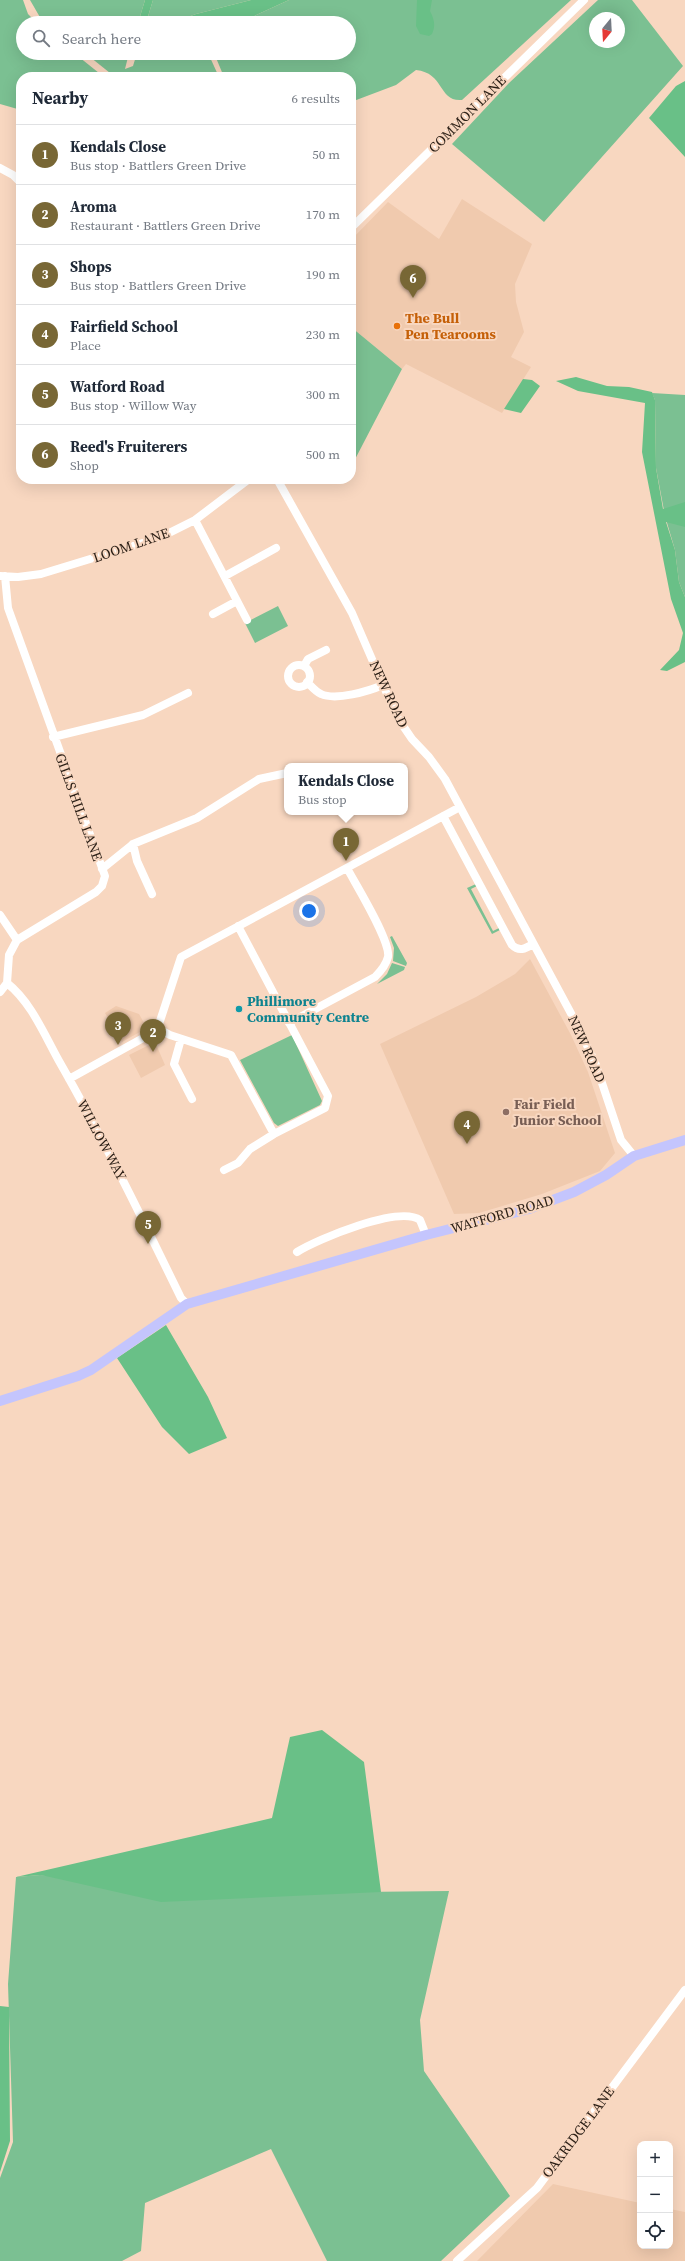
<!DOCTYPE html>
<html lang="en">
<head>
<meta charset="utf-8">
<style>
	:root { --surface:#fff; --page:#f6f6f7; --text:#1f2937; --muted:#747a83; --line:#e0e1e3; --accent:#786735 }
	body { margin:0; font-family:"Source Serif 4",serif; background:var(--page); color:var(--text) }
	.controls { position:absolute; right:12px; bottom:12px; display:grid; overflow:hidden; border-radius:8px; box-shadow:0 4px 16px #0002 }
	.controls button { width:36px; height:36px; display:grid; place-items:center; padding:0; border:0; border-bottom:1px solid var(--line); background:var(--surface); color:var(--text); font:20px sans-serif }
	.compass { position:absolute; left:589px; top:12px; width:36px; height:36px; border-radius:50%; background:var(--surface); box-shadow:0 4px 16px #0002; rotate:198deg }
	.you { position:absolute; left:309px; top:911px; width:14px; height:14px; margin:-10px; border:3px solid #fff; border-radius:50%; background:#1a73e8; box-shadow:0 0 0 6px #1a73e833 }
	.badge { display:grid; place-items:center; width:26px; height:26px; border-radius:50%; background:var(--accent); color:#fff; font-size:13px; font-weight:700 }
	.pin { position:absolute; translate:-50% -33px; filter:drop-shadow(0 1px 2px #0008) }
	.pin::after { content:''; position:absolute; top:21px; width:14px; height:12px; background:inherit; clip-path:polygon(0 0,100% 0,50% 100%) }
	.popup { position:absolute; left:284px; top:763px; width:124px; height:52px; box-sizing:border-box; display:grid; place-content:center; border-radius:8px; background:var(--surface); filter:drop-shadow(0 1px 3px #0005); font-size:13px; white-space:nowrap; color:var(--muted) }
	.popup b { font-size:15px; color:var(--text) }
	.popup::after { content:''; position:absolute; left:50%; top:100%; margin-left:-8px; border:8px solid transparent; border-top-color:var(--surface) }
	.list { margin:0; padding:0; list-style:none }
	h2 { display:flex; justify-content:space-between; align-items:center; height:52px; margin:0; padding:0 16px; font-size:17px }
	h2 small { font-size:13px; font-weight:400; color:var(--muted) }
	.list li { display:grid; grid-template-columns:26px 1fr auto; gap:12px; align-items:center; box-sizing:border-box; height:60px; padding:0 16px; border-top:1px solid var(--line) }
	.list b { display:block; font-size:15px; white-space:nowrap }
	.list p { margin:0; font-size:13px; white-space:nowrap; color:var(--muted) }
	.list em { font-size:13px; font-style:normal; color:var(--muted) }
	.icon { flex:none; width:22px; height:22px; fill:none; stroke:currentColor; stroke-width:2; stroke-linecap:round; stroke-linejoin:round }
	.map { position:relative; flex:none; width:685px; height:2261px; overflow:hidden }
	.search { position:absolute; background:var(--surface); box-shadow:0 4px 16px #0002; left:16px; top:16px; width:340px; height:44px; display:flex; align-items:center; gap:10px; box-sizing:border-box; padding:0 14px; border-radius:22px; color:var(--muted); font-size:15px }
	.panel { position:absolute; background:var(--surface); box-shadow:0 4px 16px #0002; left:16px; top:72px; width:340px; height:412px; border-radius:16px }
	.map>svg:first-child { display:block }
	.built { fill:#f0caae }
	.green { fill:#7bc092; fill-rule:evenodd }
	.forest { fill:#69c087 }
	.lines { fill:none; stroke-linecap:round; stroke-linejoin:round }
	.minor { stroke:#fff; stroke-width:8 }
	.major { stroke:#c4c5fd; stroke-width:10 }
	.food-dot { fill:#e8710a; stroke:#f8d7c0; stroke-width:1.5 }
	.culture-dot { fill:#0f9aa8; stroke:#f8d7c0; stroke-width:1.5 }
	.education-dot { fill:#8d6e63; stroke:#f8d7c0; stroke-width:1.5 }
	.labels { text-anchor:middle; stroke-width:4; stroke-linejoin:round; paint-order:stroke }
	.street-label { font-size:14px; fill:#2a1e15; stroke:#f8d7c0 }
	.food-label { font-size:14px; font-weight:bold; fill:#c56008; stroke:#f8d7c0; text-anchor:start }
	.culture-label { font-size:14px; font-weight:bold; fill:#0d838f; stroke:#f8d7c0; text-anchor:start }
	.education-label { font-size:14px; font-weight:bold; fill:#785e54; stroke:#f8d7c0; text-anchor:start }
</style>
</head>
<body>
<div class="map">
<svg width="685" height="2261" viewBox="0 0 685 2261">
	<rect width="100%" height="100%" fill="#f8d7c0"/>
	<path class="built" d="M462,199L532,244L515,284L516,302L524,332L511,357L531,367L502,413L406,364L402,369L351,327V240L388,202L439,239Z
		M530,959L571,1035L588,1072L615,1153L600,1171L542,1194L479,1213L454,1214L380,1044L476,997L515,974Z
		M116,1006L139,1014L147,1028L122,1042L105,1013Z
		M155,1042L165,1065L141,1078L129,1055Z
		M553,2184L640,2203V2246H670V2209L685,2212V2261H477Z"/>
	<path class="green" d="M0,0H23L28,14L37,23H23V53H74L104,77H21V110L0,104Z
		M30,0H145L138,23H47L41,19Z
		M153,0H251L196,14L171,23H146Z
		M289,0H571L462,100C438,102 445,73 416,70L396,85L351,102V77H224L214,53H349V23H239Z
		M598,0H632L683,66L544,222L452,144L509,83ZM595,18H619V42H595Z
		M85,53H129L125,69L133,66L137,53H208L219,77H115Z
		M351,327L402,369L351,467Z
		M652,393L685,395V597L679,582L675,550L665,516L656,468L655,400Z
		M278,606L288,626L255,643L245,623Z
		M476,884L477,886L471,889L493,931L499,928L500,930L492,934L467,888Z
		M392,936L407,963L406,966L393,961L394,948L390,937Z
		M392,963L405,967L404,970L377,984L387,974Z
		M292,1035L322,1101L320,1105L278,1126L274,1123L240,1060Z
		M40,1875L360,1892L449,1891L420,2020L424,2071L510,2196L441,2261H327L271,2149L145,2203L141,2251L122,2261H0V2178L13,2142L8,1984L16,1877Z"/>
	<path class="forest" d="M145,0H153L146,23H138Z
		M251,0H289L239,23H195L193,20L185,23H171L196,14Z
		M417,0H432L430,11C434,19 436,25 432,34L429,36L420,34L416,26Z
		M685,81V157L649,118L676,86Z
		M576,377L607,386L629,387L652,392L655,400L656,468L663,509L685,502V527L666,522L675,550L679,582L685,597V662L667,671L660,670L679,650L683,633L671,599L642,452L645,403L578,391L556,381Z
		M523,379L532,380L540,386L521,413L504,409Z
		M166,1325L208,1397L227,1438L189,1454L162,1427L117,1358Z
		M322,1730L364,1762L381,1892L161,1902L41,1875L16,1877L272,1818L290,1737Z
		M0,2006L9,2007L10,2141L0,2172Z"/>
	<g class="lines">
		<path class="minor" d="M0,168L13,175L21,183
			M351,228L584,0
			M277,479L352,613L397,717L412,739L429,757L445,779L581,1032L596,1065L621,1140L634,1156
			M195,520L247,620
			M0,576L18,577L41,574L159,538L195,520L249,479
			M225,576L276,548
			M213,614L237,601
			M288 676a11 11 0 1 1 22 0a11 11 0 1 1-22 0Z
			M304,666L308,659L326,650
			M307,682C311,686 316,692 321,694C336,701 369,691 383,685
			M53,737L143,715L188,693
			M443,816L512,945C519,952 525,949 533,944
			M133,844L137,861L152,894
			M102,869L133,844L197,818L259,779L287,773
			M0,915L17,940
			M7,983C31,1002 44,1034 59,1061C103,1138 142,1218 181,1298L187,1304
			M0,992L7,983L9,955L17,940L96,892L102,886L105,876L8,608L5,576
			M289,1023L375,977C381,971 386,965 388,957C391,941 356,885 347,868
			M157,1028L170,1035L231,1055L274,1134L325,1108L328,1096L238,926
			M181,1039L174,1064L192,1099
			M69,1079L154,1032L160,1021L181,957L460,807
			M224,1170L238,1163L250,1149L274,1134
			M297,1252C318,1239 399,1205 420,1220L426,1235
			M457,2261L537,2188L685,1990"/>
		<path class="major" d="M0,1401L78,1376L91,1370L187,1304L426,1235L529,1209L574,1192L606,1175L634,1156L685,1140"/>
	</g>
	<circle class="food-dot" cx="397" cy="326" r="4"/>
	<circle class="culture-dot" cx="239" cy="1009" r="4"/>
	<circle class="education-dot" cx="506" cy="1112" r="4"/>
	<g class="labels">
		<g class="street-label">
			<text transform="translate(467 114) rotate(-45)" y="5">COMMON LANE</text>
			<text transform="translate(131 545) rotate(-19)" y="5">LOOM LANE</text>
			<text transform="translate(389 694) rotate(65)" y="5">NEW ROAD</text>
			<text transform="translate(79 807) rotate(70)" y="5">GILLS HILL LANE</text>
			<text transform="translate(587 1049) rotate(66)" y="5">NEW ROAD</text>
			<text transform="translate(102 1140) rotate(62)" y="5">WILLOW WAY</text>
			<text transform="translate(502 1214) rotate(-16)" y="5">WATFORD ROAD</text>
			<text transform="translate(578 2132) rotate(-53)" y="5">OAKRIDGE LANE</text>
		</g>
		<g class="food-label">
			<text x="405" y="323">The Bull<tspan x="405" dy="16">Pen Tearooms</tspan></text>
		</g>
		<g class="culture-label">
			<text x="247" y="1006">Phillimore<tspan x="247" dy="16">Community Centre</tspan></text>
		</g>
		<g class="education-label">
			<text x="514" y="1109">Fair Field<tspan x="514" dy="16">Junior School</tspan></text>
		</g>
	</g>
</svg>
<div class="controls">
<button>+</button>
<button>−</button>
<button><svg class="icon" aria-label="locate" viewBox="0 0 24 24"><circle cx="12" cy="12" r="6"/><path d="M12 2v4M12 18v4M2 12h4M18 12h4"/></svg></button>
</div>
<svg class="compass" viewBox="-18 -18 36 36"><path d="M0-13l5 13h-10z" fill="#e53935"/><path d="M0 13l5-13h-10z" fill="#747a83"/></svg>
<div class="you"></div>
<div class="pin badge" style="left:346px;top:861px">1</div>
<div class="popup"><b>Kendals Close</b>Bus stop</div>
<div class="pin badge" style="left:153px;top:1052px">2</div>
<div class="pin badge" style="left:118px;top:1045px">3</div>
<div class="pin badge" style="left:467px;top:1144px">4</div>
<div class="pin badge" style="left:148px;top:1244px">5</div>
<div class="pin badge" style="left:413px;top:298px">6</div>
<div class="search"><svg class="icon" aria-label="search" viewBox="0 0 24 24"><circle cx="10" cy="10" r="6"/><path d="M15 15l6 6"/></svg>Search here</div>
<section class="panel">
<h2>Nearby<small>6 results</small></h2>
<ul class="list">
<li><span class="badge">1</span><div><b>Kendals Close</b><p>Bus stop · Battlers Green Drive</p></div><em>50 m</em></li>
<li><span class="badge">2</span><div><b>Aroma</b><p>Restaurant · Battlers Green Drive</p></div><em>170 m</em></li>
<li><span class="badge">3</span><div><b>Shops</b><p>Bus stop · Battlers Green Drive</p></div><em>190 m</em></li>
<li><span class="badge">4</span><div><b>Fairfield School</b><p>Place</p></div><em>230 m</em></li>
<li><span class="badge">5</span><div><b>Watford Road</b><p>Bus stop · Willow Way</p></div><em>300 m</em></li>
<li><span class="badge">6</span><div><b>Reed's Fruiterers</b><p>Shop</p></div><em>500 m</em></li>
</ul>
</section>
</div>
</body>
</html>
